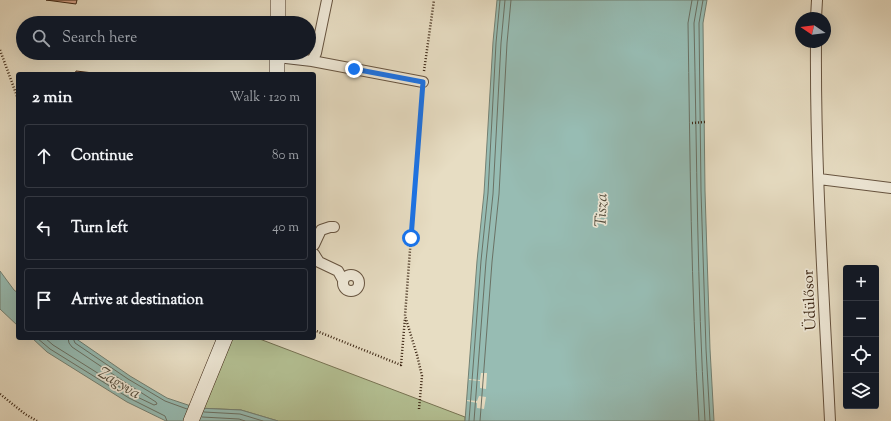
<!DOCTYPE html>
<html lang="en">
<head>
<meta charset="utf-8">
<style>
	:root { --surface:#171b24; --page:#242831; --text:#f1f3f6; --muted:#9ea1a6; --line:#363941 }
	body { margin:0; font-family:"Sorts Mill Goudy",serif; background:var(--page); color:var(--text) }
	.controls { position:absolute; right:12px; bottom:12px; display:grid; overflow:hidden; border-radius:4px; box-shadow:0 4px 16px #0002 }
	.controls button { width:36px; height:36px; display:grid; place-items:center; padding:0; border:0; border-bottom:1px solid var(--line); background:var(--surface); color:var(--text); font:20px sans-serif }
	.compass { position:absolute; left:795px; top:12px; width:36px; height:36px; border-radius:50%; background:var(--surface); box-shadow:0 4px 16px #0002; rotate:283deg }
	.stop { position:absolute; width:12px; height:12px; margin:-9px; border:3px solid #1a73e8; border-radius:50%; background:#fff }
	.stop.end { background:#1a73e8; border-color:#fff; box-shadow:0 1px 4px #0008 }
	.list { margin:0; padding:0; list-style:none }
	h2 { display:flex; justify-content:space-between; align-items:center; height:52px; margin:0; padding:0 16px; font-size:17px }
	h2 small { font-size:13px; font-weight:400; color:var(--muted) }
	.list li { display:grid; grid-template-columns:26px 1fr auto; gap:12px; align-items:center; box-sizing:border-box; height:64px; margin:0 8px 8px; padding:0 8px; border:1px solid var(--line); border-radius:4px }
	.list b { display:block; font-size:15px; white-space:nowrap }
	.list em { font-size:13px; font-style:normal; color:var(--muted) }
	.icon { flex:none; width:22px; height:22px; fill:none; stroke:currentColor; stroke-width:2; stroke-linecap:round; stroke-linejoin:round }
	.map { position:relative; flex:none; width:891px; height:421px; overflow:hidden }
	.search { position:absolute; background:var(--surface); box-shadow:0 4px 16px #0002; left:16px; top:16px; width:300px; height:44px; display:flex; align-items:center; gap:10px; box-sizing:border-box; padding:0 14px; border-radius:22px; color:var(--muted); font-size:15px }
	.panel { position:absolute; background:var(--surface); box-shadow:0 4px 16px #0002; left:16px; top:72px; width:300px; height:268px; border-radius:4px }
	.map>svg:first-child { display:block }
	.green { fill:#b4c194; stroke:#787454 }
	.water { fill:#97bcb3; stroke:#738073 }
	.pier { fill:#e7ddc3 }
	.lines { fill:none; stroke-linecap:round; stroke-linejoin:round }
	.shore { stroke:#6a7164; stroke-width:1 }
	.building { fill:#d4a189; stroke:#3c2614 }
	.minor-casing { stroke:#675440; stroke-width:12 }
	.secondary-casing { stroke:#3c2614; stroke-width:16 }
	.path { stroke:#3c2614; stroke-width:2.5; stroke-dasharray:1 2; stroke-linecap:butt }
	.minor { stroke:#efe9d8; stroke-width:10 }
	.secondary { stroke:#efe9d8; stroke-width:15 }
	.route { stroke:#1a73e8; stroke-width:5 }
	.labels { text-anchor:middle; stroke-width:3.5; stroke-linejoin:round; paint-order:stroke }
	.street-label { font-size:15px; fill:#3c2614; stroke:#efe9d8 }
	.water-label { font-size:16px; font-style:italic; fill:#534c3c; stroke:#efe9d8 }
</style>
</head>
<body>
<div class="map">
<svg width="891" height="421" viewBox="0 0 891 421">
	<rect width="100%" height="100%" fill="#e7ddc3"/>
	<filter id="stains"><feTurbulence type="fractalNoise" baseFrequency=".005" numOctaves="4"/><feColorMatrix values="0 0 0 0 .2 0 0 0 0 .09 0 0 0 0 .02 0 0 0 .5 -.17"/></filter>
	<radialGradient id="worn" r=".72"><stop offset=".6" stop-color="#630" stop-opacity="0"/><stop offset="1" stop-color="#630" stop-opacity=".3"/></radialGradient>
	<path class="green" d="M225,338H257L465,417V421H278L241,410L197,408Z"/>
	<path class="water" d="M497,0H707L703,23L705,191L710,349L714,421H465L477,261L484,193L493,42Z
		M0,271L14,290L18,293V326L0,309Z
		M32,338H75L130,376L167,398L197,408L241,410L278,421H166L127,402L47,352Z"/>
	<path class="pier" d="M481,373H487L486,389L480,388V381L469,380V379L480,380Z
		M479,396L486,397L484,409L477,408V403L467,401V400L477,401Z"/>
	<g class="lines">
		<path class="shore" d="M692,0L688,23C690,155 691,288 699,421
			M698,0L694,23C697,156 697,288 705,421
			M703,0L699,23L701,191L706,349L710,421
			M37,338L50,349L129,398L165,416L167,421
			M45,338L53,345L131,394L154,405L157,404L156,402L126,383L72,347L69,343L68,338
			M73,338L75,343L128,379L165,401L187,409
			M204,412L240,414L263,421
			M202,417L239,419L245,421
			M469,421L481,261L488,193L496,43L500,0
			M474,421L486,261L493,194L501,43L505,0
			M480,421L492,262L499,194L507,43L511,0"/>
	</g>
	<path class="building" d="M46,0H77L76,4Z
		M76,71L102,74H75Z"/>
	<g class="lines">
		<g class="minor-casing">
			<path id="minor" d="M816,18L817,0
				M816,42C815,168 824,295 830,421
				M277,57L312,61L423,82
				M312,61L316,53L327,0
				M819,179L891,188
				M314,245L321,230L330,227H334
				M314,254L319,262L338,271L343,280
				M343 283a8 8 0 1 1 16 0a8 8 0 1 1-16 0Z"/>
		</g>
		<g class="secondary-casing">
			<path id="secondary" d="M278,23V0
				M277,74V53
				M191,421L225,338"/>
		</g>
		<path class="path" d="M0,50L18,99
			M424,71L434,0
			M692,123L705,122
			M314,330L401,365L405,318
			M0,394L25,414L37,421
			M419,409L422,376L417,355L405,316L422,92"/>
		<use href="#minor" class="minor"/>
		<use href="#secondary" class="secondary"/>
	</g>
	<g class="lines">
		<path class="route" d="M354,69L423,82L411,238"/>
	</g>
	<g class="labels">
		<g class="street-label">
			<text transform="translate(809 300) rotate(-93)" y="5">Üdülősor</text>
		</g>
		<g class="water-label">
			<text transform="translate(600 210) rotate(-88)" y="6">Tisza</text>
			<text transform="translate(120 382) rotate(31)" y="6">Zagyva</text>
		</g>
	</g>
	<rect width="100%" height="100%" filter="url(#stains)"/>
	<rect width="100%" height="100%" fill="url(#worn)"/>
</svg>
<div class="controls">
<button>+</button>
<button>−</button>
<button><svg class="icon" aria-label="locate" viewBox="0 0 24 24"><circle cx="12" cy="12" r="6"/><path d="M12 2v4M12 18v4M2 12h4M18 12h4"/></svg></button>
<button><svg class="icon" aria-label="layers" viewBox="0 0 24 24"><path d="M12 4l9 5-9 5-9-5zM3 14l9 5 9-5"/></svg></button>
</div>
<svg class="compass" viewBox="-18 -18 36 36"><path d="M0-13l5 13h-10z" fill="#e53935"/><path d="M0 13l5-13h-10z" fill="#9ea1a6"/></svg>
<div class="stop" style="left:411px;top:238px"></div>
<div class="stop end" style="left:354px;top:69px"></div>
<div class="search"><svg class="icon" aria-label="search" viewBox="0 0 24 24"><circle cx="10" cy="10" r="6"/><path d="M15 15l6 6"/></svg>Search here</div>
<section class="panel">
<h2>2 min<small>Walk · 120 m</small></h2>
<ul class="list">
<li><svg class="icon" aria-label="ahead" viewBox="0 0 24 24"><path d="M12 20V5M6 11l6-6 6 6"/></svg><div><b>Continue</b></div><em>80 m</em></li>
<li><svg class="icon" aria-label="left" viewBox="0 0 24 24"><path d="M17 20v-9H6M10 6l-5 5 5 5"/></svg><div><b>Turn left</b></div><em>40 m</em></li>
<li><svg class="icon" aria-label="arrive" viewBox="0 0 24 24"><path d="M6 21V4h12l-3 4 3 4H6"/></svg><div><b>Arrive at destination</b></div></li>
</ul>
</section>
</div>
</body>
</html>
